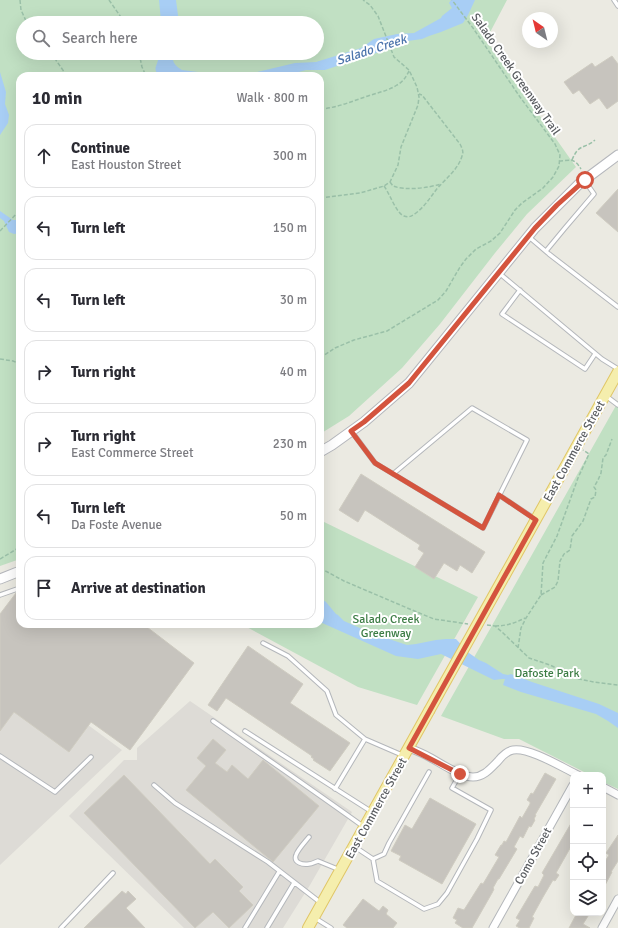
<!DOCTYPE html>
<html lang="en">
<head>
<meta charset="utf-8">
<style>
	:root { --surface:#fff; --page:#f7f7f7; --text:#2b2b33; --muted:#7c7c81; --line:#e1e1e2 }
	body { margin:0; font-family:Signika,sans-serif; background:var(--page); color:var(--text) }
	.controls { position:absolute; right:12px; bottom:12px; display:grid; overflow:hidden; border-radius:8px; box-shadow:0 4px 16px #0002 }
	.controls button { width:36px; height:36px; display:grid; place-items:center; padding:0; border:0; border-bottom:1px solid var(--line); background:var(--surface); color:var(--text); font:20px sans-serif }
	.compass { position:absolute; left:522px; top:12px; width:36px; height:36px; border-radius:50%; background:var(--surface); box-shadow:0 4px 16px #0002; rotate:325deg }
	.stop { position:absolute; width:12px; height:12px; margin:-9px; border:3px solid #d4543e; border-radius:50%; background:#fff }
	.stop.end { background:#d4543e; border-color:#fff; box-shadow:0 1px 4px #0008 }
	.list { margin:0; padding:0; list-style:none }
	h2 { display:flex; justify-content:space-between; align-items:center; height:52px; margin:0; padding:0 16px; font-size:17px }
	h2 small { font-size:13px; font-weight:400; color:var(--muted) }
	.list li { display:grid; grid-template-columns:26px 1fr auto; gap:12px; align-items:center; box-sizing:border-box; height:64px; margin:0 8px 8px; padding:0 8px; border:1px solid var(--line); border-radius:12px }
	.list b { display:block; font-size:15px; white-space:nowrap }
	.list p { margin:0; font-size:13px; white-space:nowrap; color:var(--muted) }
	.list em { font-size:13px; font-style:normal; color:var(--muted) }
	.icon { flex:none; width:22px; height:22px; fill:none; stroke:currentColor; stroke-width:2; stroke-linecap:round; stroke-linejoin:round }
	.map { position:relative; flex:none; width:618px; height:928px; overflow:hidden }
	.search { position:absolute; background:var(--surface); box-shadow:0 4px 16px #0002; left:16px; top:16px; width:308px; height:44px; display:flex; align-items:center; gap:10px; box-sizing:border-box; padding:0 14px; border-radius:22px; color:var(--muted); font-size:15px }
	.panel { position:absolute; background:var(--surface); box-shadow:0 4px 16px #0002; left:16px; top:72px; width:308px; height:556px; border-radius:12px }
	.map>svg:first-child { display:block }
	.industrial { fill:#dddbd6 }
	.green { fill:#c1e0c3; fill-rule:evenodd }
	.water { fill:#a8cef5 }
	.building { fill:#c7c4be; stroke:#cfccc1 }
	.lines { fill:none; stroke-linecap:round; stroke-linejoin:round }
	.service-casing { stroke:#b4b7bb; stroke-width:5.5 }
	.minor-casing { stroke:#b4b7bb; stroke-width:9 }
	.secondary-casing { stroke:#b5b7bc; stroke-width:11 }
	.primary-casing { stroke:#e0c666; stroke-width:12 }
	.path { stroke:#9ac0a8; stroke-width:1.5; stroke-dasharray:4 2; stroke-linecap:butt }
	.service { stroke:#fff; stroke-width:3.5 }
	.minor { stroke:#fff; stroke-width:7 }
	.secondary { stroke:#fff; stroke-width:9 }
	.primary { stroke:#f5eead; stroke-width:10 }
	.primary-bridge-casing { stroke:#e0c666; stroke-width:12; stroke-linecap:butt }
	.primary-bridge { stroke:#f5eead; stroke-width:10 }
	.route { stroke:#d4543e; stroke-width:5 }
	.labels { text-anchor:middle; stroke-width:4; stroke-linejoin:round; paint-order:stroke }
	.street-label { font-size:12px; fill:#5a5d61; stroke:#fff }
	.park-label { font-size:12px; fill:#3d7d45; stroke:#fff }
	.water-label { font-size:13px; font-style:italic; fill:#4c74ac; stroke:#fff }
</style>
</head>
<body>
<div class="map">
<svg width="618" height="928" viewBox="0 0 618 928">
	<rect width="100%" height="100%" fill="#ebeae2"/>
	<path class="industrial" d="M0,660L122,750L0,865Z
		M190,701L352,812L310,885L283,928H184L69,816L124,760H137V748Z"/>
	<path class="green" d="M0,0H507L486,40L576,167L527,214L495,253L440,324L402,368L349,416L320,434V76H20V559L0,566ZM23,23H317V53H23Z
		M618,402V789L603,782V775H590L519,739H504L441,716Z
		M320,520L478,597L417,705L358,687L241,624H320Z"/>
	<path class="water" d="M159,0H176L179,23H159L161,21Z
		M451,0H475L468,15L463,23L441,32L429,36L422,39L401,42L392,46L388,49L325,70H306L284,76H240L295,63L316,62L361,48L374,39L397,34L414,33L441,18L442,16L452,8L449,3Z
		M158,53H173C172,62 174,65 182,70L230,76H159C153,68 156,68 158,60C158,58 158,55 158,53Z
		M0,72L6,92L5,104L9,115L8,123L0,135Z
		M0,211L13,220H20V233L14,234L9,232L4,221L0,218Z
		M320,598L326,602L336,614L338,615L344,621L371,633L407,645L416,644L436,640L446,639H456L469,653L479,660L486,663L503,674L508,675L511,674L532,682L599,704L618,713V728L608,721L596,714L521,692L503,685L505,679H502L494,680L441,654L418,659L396,656L320,622Z"/>
	<path class="building" d="M612,56L618,64V101L607,109L599,98L590,104L579,90L573,94L564,82L592,63L595,67Z
		M618,189V232L596,213Z
		M361,474L485,552L472,573L460,565L457,571L444,563L434,579L415,567L424,553L418,549L420,545L365,510L358,522L339,510Z
		M20,591V624H143L194,663L130,750L91,722L69,752L14,712L0,731V614L16,593Z
		M248,646L303,684L290,703L350,743L330,771L313,760L314,759L311,757L312,756L226,698L217,711L208,705Z
		M213,739L226,750L215,763L227,772L232,765L248,779L263,760L319,806L273,862L186,790L206,766L197,758Z
		M545,773L556,779L535,815H536L534,819L535,820L531,827L529,826L523,838L520,836L514,847L517,849L499,879H498L493,888L494,889L492,893L472,928H463L455,923L457,920L453,918L458,908L464,910L481,883L483,884L499,857L495,855L501,845H502L504,841L506,842L520,816L522,818L530,804V802L527,800L531,793L533,794Z
		M124,775L210,864L215,859L243,887L239,891L253,905L229,928L213,912L195,928L84,813Z
		M430,798L476,824L442,884L399,860L401,856L391,851L405,825L412,829Z
		M573,820V843L556,873L559,875L555,881L553,880L543,897L532,917L534,918L529,928H520L516,926L520,920L516,918L535,886L538,887L544,875L542,873Z
		M618,835V861L611,872H612L603,889V865L609,855L606,853Z
		M122,891L126,894L128,891L136,899L126,908L145,928H84Z
		M363,899L379,911L383,906L388,910L386,914L397,923L393,928H347L343,925Z
		M577,913H590L583,924L590,928H569Z"/>
	<g class="lines">
		<g class="service-casing">
			<path id="service" d="M614,0L618,6
				M529,237L549,254L618,307
				M546,251L565,228L594,194L585,181
				M499,273L602,359L618,369
				M520,290L502,314L585,369L595,354
				M606,396L618,405
				M352,432L375,463L483,528L527,440L472,408L393,474
				M499,495L535,519
				M0,595L20,588
				M263,643L288,656L327,691L336,715L365,739
				M213,721C263,756 314,791 364,827
				M245,731L372,812
				M0,756L55,792L91,757
				M154,785L175,803L268,862L321,903
				M335,789L365,739L402,755
				M309,837C305,842 298,849 296,855C293,863 303,865 309,864C312,864 315,862 318,861L340,870
				M355,847L373,859L384,854L389,843L429,772
				M373,859L377,881L424,909L438,904L447,893L477,839L491,810L452,788L460,774
				M315,918L331,928
				M61,928L113,873
				M245,928L279,872
				M267,928L294,883"/>
		</g>
		<g class="minor-casing">
			<path id="minor" d="M409,748C417,751 424,754 431,758C442,764 461,777 473,777C484,777 491,768 498,761C502,756 507,751 513,750C529,747 563,768 578,775
				M603,787L618,795
				M493,928L573,785
				M602,928L618,899"/>
		</g>
		<g class="secondary-casing">
			<path id="secondary" d="M320,452L332,445L364,422L409,383L535,228L579,184L618,155
				M0,579L20,571"/>
		</g>
		<g class="primary-casing">
			<path id="primary" d="M505,575L618,372
				M308,928L429,711"/>
		</g>
		<path class="path" d="M20,0L21,10L27,23
			M109,0L125,23
			M51,53L67,76
			M139,53L142,67L146,76
			M320,109C336,108 350,102 365,97C376,93 388,91 397,85C403,82 406,77 409,71
			M572,160C579,143 583,150 595,140
			M559,161C572,160 574,158 581,169
			M390,182L393,186C406,191 427,188 441,184
			M384,186C390,194 396,213 404,216C409,218 412,216 416,213C424,207 430,198 436,190C445,179 458,170 462,156C464,152 462,148 460,144L422,95L419,94
			M320,198L360,193L384,186L390,182L398,165L401,147L418,105L419,97L417,87L409,70L394,57L378,16L370,5L363,0
			M0,231L20,210
			M320,358L335,348L354,340L387,331L438,300L446,291L460,267L466,259L476,249L491,241L500,233L515,210L522,203L543,188L553,177L559,166L560,155L555,144L520,97L473,28L452,0
			M0,359L13,361L20,364
			M0,559L20,547
			M320,568L344,581L412,610L434,619L468,624
			M541,595L555,587L558,581L560,561L564,554L570,550L572,536L583,521L591,499L595,497L596,490L594,487L598,480L601,473L603,458L606,455L612,439
			M487,625L495,626L502,632L529,658L550,665L579,679L594,682L618,685
			M495,626C506,626 515,623 525,618
			M518,648L521,628L526,618L541,595L543,563L557,536L578,478L589,454L583,450"/>
		<use href="#service" class="service"/>
		<use href="#minor" class="minor"/>
		<use href="#secondary" class="secondary"/>
		<use href="#primary" class="primary"/>
		<g class="primary-bridge-casing">
			<path id="primary-bridge" d="M429,711L505,575"/>
		</g>
		<use href="#primary-bridge" class="primary-bridge"/>
	</g>
	<g class="lines">
		<path class="route" d="M460,774L409,748L536,520L499,495L483,528L375,463L351,431L364,422L409,383L535,228L557,205L585,180"/>
	</g>
	<g class="labels">
		<g class="street-label">
			<text transform="translate(516 74) rotate(55)" y="4">Salado Creek Greenway Trail</text>
			<text transform="translate(574 451) rotate(-61)" y="4">East Commerce Street</text>
			<text transform="translate(376 808) rotate(-61)" y="4">East Commerce Street</text>
			<text transform="translate(533 856) rotate(-61)" y="4">Como Street</text>
		</g>
		<g class="park-label">
			<text x="386" y="623">Salado Creek<tspan x="386" dy="14">Greenway</tspan></text>
			<text x="547" y="677">Dafoste Park</text>
		</g>
		<g class="water-label">
			<text transform="translate(371 49) rotate(-18)" y="5">Salado Creek</text>
		</g>
	</g>
</svg>
<div class="controls">
<button>+</button>
<button>−</button>
<button><svg class="icon" aria-label="locate" viewBox="0 0 24 24"><circle cx="12" cy="12" r="6"/><path d="M12 2v4M12 18v4M2 12h4M18 12h4"/></svg></button>
<button><svg class="icon" aria-label="layers" viewBox="0 0 24 24"><path d="M12 4l9 5-9 5-9-5zM3 14l9 5 9-5"/></svg></button>
</div>
<svg class="compass" viewBox="-18 -18 36 36"><path d="M0-13l5 13h-10z" fill="#e53935"/><path d="M0 13l5-13h-10z" fill="#7c7c81"/></svg>
<div class="stop" style="left:585px;top:180px"></div>
<div class="stop end" style="left:460px;top:774px"></div>
<div class="search"><svg class="icon" aria-label="search" viewBox="0 0 24 24"><circle cx="10" cy="10" r="6"/><path d="M15 15l6 6"/></svg>Search here</div>
<section class="panel">
<h2>10 min<small>Walk · 800 m</small></h2>
<ul class="list">
<li><svg class="icon" aria-label="ahead" viewBox="0 0 24 24"><path d="M12 20V5M6 11l6-6 6 6"/></svg><div><b>Continue</b><p>East Houston Street</p></div><em>300 m</em></li>
<li><svg class="icon" aria-label="left" viewBox="0 0 24 24"><path d="M17 20v-9H6M10 6l-5 5 5 5"/></svg><div><b>Turn left</b></div><em>150 m</em></li>
<li><svg class="icon" aria-label="left" viewBox="0 0 24 24"><path d="M17 20v-9H6M10 6l-5 5 5 5"/></svg><div><b>Turn left</b></div><em>30 m</em></li>
<li><svg class="icon" aria-label="right" viewBox="0 0 24 24"><path d="M7 20v-9h11M14 6l5 5-5 5"/></svg><div><b>Turn right</b></div><em>40 m</em></li>
<li><svg class="icon" aria-label="right" viewBox="0 0 24 24"><path d="M7 20v-9h11M14 6l5 5-5 5"/></svg><div><b>Turn right</b><p>East Commerce Street</p></div><em>230 m</em></li>
<li><svg class="icon" aria-label="left" viewBox="0 0 24 24"><path d="M17 20v-9H6M10 6l-5 5 5 5"/></svg><div><b>Turn left</b><p>Da Foste Avenue</p></div><em>50 m</em></li>
<li><svg class="icon" aria-label="arrive" viewBox="0 0 24 24"><path d="M6 21V4h12l-3 4 3 4H6"/></svg><div><b>Arrive at destination</b></div></li>
</ul>
</section>
</div>
</body>
</html>
